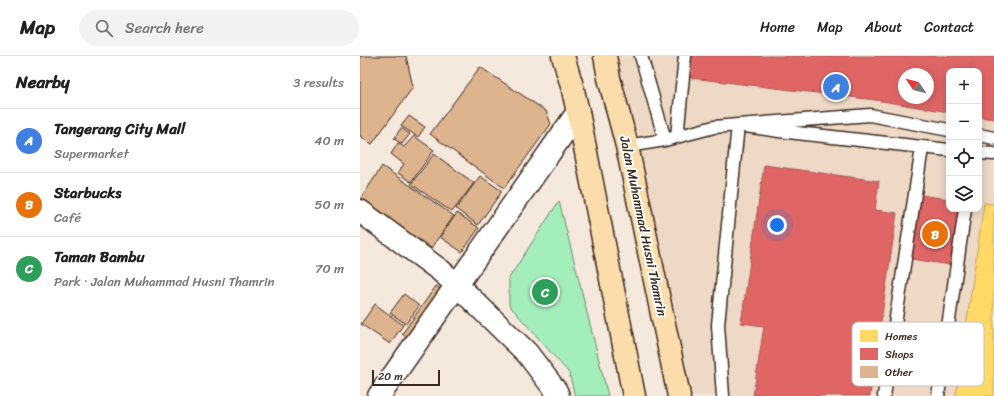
<!DOCTYPE html>
<html lang="en">
<head>
<meta charset="utf-8">
<style>
	:root { --surface:#fff; --page:#f2f2f2; --text:#202124; --muted:#757577; --line:#e0e0e0; --accent:#d1495b }
	body { margin:0; font-family:Sriracha,sans-serif; background:var(--page); color:var(--text) }
	.controls { position:absolute; right:12px; top:12px; display:grid; overflow:hidden; border-radius:8px; box-shadow:0 2px 10px #0003 }
	.controls button { width:36px; height:36px; display:grid; place-items:center; padding:0; border:0; border-bottom:1px solid var(--line); background:var(--surface); color:var(--text); font:20px sans-serif }
	.compass { position:absolute; left:538px; top:12px; width:36px; height:36px; border-radius:50%; background:var(--surface); box-shadow:0 2px 10px #0003; rotate:305deg }
	.scale { position:absolute; left:12px; bottom:10px; width:68px; box-sizing:border-box; padding-left:4px; border:2px solid #3b2a1e; border-top:0; font-size:11px; line-height:14px; white-space:nowrap; color:#3b2a1e; -webkit-text-stroke:3px #fff; paint-order:stroke }
	.you { position:absolute; left:417px; top:169px; width:14px; height:14px; margin:-10px; border:3px solid #fff; border-radius:50%; background:#1a73e8; box-shadow:0 0 0 6px #1a73e833 }
	.badge { display:grid; place-items:center; width:26px; height:26px; border-radius:50%; background:var(--accent); color:#fff; font-size:13px; font-weight:700 }
	.pin { position:absolute; translate:-50% -50%; border:2px solid #fff; box-shadow:0 1px 4px #0006 }
	.list { margin:0; padding:0; list-style:none }
	h2 { display:flex; justify-content:space-between; align-items:center; height:52px; margin:0; padding:0 16px; font-size:17px }
	h2 small { font-size:13px; font-weight:400; color:var(--muted) }
	.list li { display:grid; grid-template-columns:26px 1fr auto; gap:12px; align-items:center; box-sizing:border-box; height:64px; padding:0 16px; border-top:1px solid var(--line) }
	.list b { display:block; font-size:15px; white-space:nowrap }
	.list p { margin:0; font-size:13px; white-space:nowrap; color:var(--muted) }
	.list em { font-size:13px; font-style:normal; color:var(--muted) }
	.icon { flex:none; width:22px; height:22px; fill:none; stroke:currentColor; stroke-width:2; stroke-linecap:round; stroke-linejoin:round }
	.map { position:relative; flex:none; width:634px; height:340px; overflow:hidden }
	header { display:flex; align-items:center; gap:24px; box-sizing:border-box; height:56px; padding:0 20px; background:var(--surface); border-bottom:1px solid var(--line) }
	header strong { font-size:19px }
	nav { display:flex; gap:22px; margin-inline-start:auto; font-size:14px }
	.search { width:280px; height:36px; background:var(--page); display:flex; align-items:center; gap:10px; box-sizing:border-box; padding:0 14px; border-radius:22px; color:var(--muted); font-size:15px }
	main { display:flex }
	aside { flex:1; background:var(--surface) }
	.map>svg:first-child { display:block }
	.built { fill:#eed8c6; fill-rule:evenodd }
	.green { fill:#a4edbc; stroke:#708c6d }
	.homes { fill:#ffd966; stroke:#c4a450 }
	.shops { fill:#e06666; stroke:#ae5450; fill-rule:evenodd }
	.building { fill:#deb48f; stroke:#3b2a1e }
	.lines { fill:none; stroke-linecap:round; stroke-linejoin:round }
	.lane-casing { stroke:#3b2a1e; stroke-width:15 }
	.street-casing { stroke:#3b2a1e; stroke-width:25 }
	.primary-casing { stroke:#3b2a1e; stroke-width:25 }
	.lane { stroke:#fff; stroke-width:12 }
	.street { stroke:#fff; stroke-width:22 }
	.primary { stroke:#faddab; stroke-width:22 }
	.labels { text-anchor:middle; stroke-width:4; stroke-linejoin:round; paint-order:stroke }
	.street-label { font-size:13px; fill:#3b2a1e; stroke:#fff }
	.key { fill:#fff; stroke:#c4bfbc; stroke-width:1 }
	.key-label { font-size:11px; fill:#3b2a1e }
</style>
</head>
<body>
<header>
<strong>Map</strong>
<div class="search"><svg class="icon" aria-label="search" viewBox="0 0 24 24"><circle cx="10" cy="10" r="6"/><path d="M15 15l6 6"/></svg>Search here</div>
<nav><a>Home</a><a>Map</a><a>About</a><a>Contact</a></nav>
</header>
<main>
<aside>
<h2>Nearby<small>3 results</small></h2>
<ul class="list">
<li><span class="badge" style="background:#3f7fe0">A</span><div><b>Tangerang City Mall</b><p>Supermarket</p></div><em>40 m</em></li>
<li><span class="badge" style="background:#e8710a">B</span><div><b>Starbucks</b><p>Café</p></div><em>50 m</em></li>
<li><span class="badge" style="background:#2e9e5b">C</span><div><b>Taman Bambu</b><p>Park · Jalan Muhammad Husni Thamrin</p></div><em>70 m</em></li>
</ul>
</aside>
<div class="map">
<svg width="634" height="340" viewBox="0 0 634 340">
	<rect width="100%" height="100%" fill="#f5e8dd"/>
	<filter id="ink" filterUnits="userSpaceOnUse"><feTurbulence type="fractalNoise" baseFrequency=".025" numOctaves="2"/><feDisplacementMap in="SourceGraphic" scale="8" xChannelSelector="R" yChannelSelector="G"/><feConvolveMatrix kernelMatrix="1 2 1 2 8 2 1 2 1" color-interpolation-filters="sRGB"/></filter>
	<g filter="url(#ink)">
		<path class="built" d="M257,0H634V340H331ZM589,15H619V153H589ZM544,18H568V42H544Z"/>
		<path class="green" d="M199,145L248,340H215L209,317L149,249V222Z"/>
		<path class="homes" d="M624,147L634,148V340H596Z"/>
		<path class="shops" d="M326,0H634V63L619,61V15H589V56L515,44L323,21ZM544,18H568V42H544Z
			M404,109L519,125L515,154L537,157L510,340H393L404,270L381,267Z
			M560,139L589,143V153H600L591,209L551,203Z"/>
		<path class="building" d="M0,0H46L53,31L12,88L0,80Z
			M120,11L186,55L191,68L144,132L70,78Z
			M49,60L65,71L58,81L41,70Z
			M41,72L50,78L42,88L34,83Z
			M54,80L74,94L51,126L38,117L44,108L31,98L38,87L44,91Z
			M74,98L114,127L92,156L51,128Z
			M22,110L94,160L71,192L0,144Z
			M120,120L142,135L118,169L96,153Z
			M97,157L119,172L102,196L80,181Z
			M76,230L88,238L53,287L42,278Z
			M44,238L59,250L46,268L30,257Z
			M15,248L43,269L30,288L1,268Z"/>
		<g class="lines">
			<g class="lane-casing">
				<path id="lane" d="M281,0L305,84L354,71L378,69L419,75L589,94
					M619,79L634,82
					M317,81L325,0
					M267,90L305,84
					M619,97L634,98
					M363,340L358,269L378,69L510,59L589,74
					M524,340L562,92
					M578,340L605,153"/>
			</g>
			<g class="street-casing">
				<path id="street" d="M0,155L81,215L97,229L167,297L196,335L198,340
					M19,340L218,56"/>
			</g>
			<g class="primary-casing">
				<path id="primary" d="M203,0L212,30L218,56L274,340
					M245,0L249,22L267,90L319,340"/>
			</g>
			<use href="#lane" class="lane"/>
			<use href="#street" class="street"/>
			<use href="#primary" class="primary"/>
		</g>
	</g>
	<g class="labels">
		<g class="street-label">
			<text transform="translate(284 170) rotate(78)" y="5">Jalan Muhammad Husni Thamrin</text>
		</g>
	</g>
	<rect x="492" y="266" width="132" height="64" rx="6" class="key"/>
	<rect x="500" y="274" width="18" height="12" fill="#ffd966"/>
	<rect x="500" y="292" width="18" height="12" fill="#e06666"/>
	<rect x="500" y="310" width="18" height="12" fill="#deb48f"/>
	<g class="key-label">
		<text x="525" y="284">Homes</text>
		<text x="525" y="302">Shops</text>
		<text x="525" y="320">Other</text>
	</g>
</svg>
<div class="controls">
<button>+</button>
<button>−</button>
<button><svg class="icon" aria-label="locate" viewBox="0 0 24 24"><circle cx="12" cy="12" r="6"/><path d="M12 2v4M12 18v4M2 12h4M18 12h4"/></svg></button>
<button><svg class="icon" aria-label="layers" viewBox="0 0 24 24"><path d="M12 4l9 5-9 5-9-5zM3 14l9 5 9-5"/></svg></button>
</div>
<svg class="compass" viewBox="-18 -18 36 36"><path d="M0-13l5 13h-10z" fill="#e53935"/><path d="M0 13l5-13h-10z" fill="#757577"/></svg>
<div class="scale">20 m</div>
<div class="you"></div>
<div class="pin badge" style="left:476px;top:31px;background:#3f7fe0">A</div>
<div class="pin badge" style="left:575px;top:178px;background:#e8710a">B</div>
<div class="pin badge" style="left:185px;top:236px;background:#2e9e5b">C</div>
</div>
</main>
</body>
</html>
